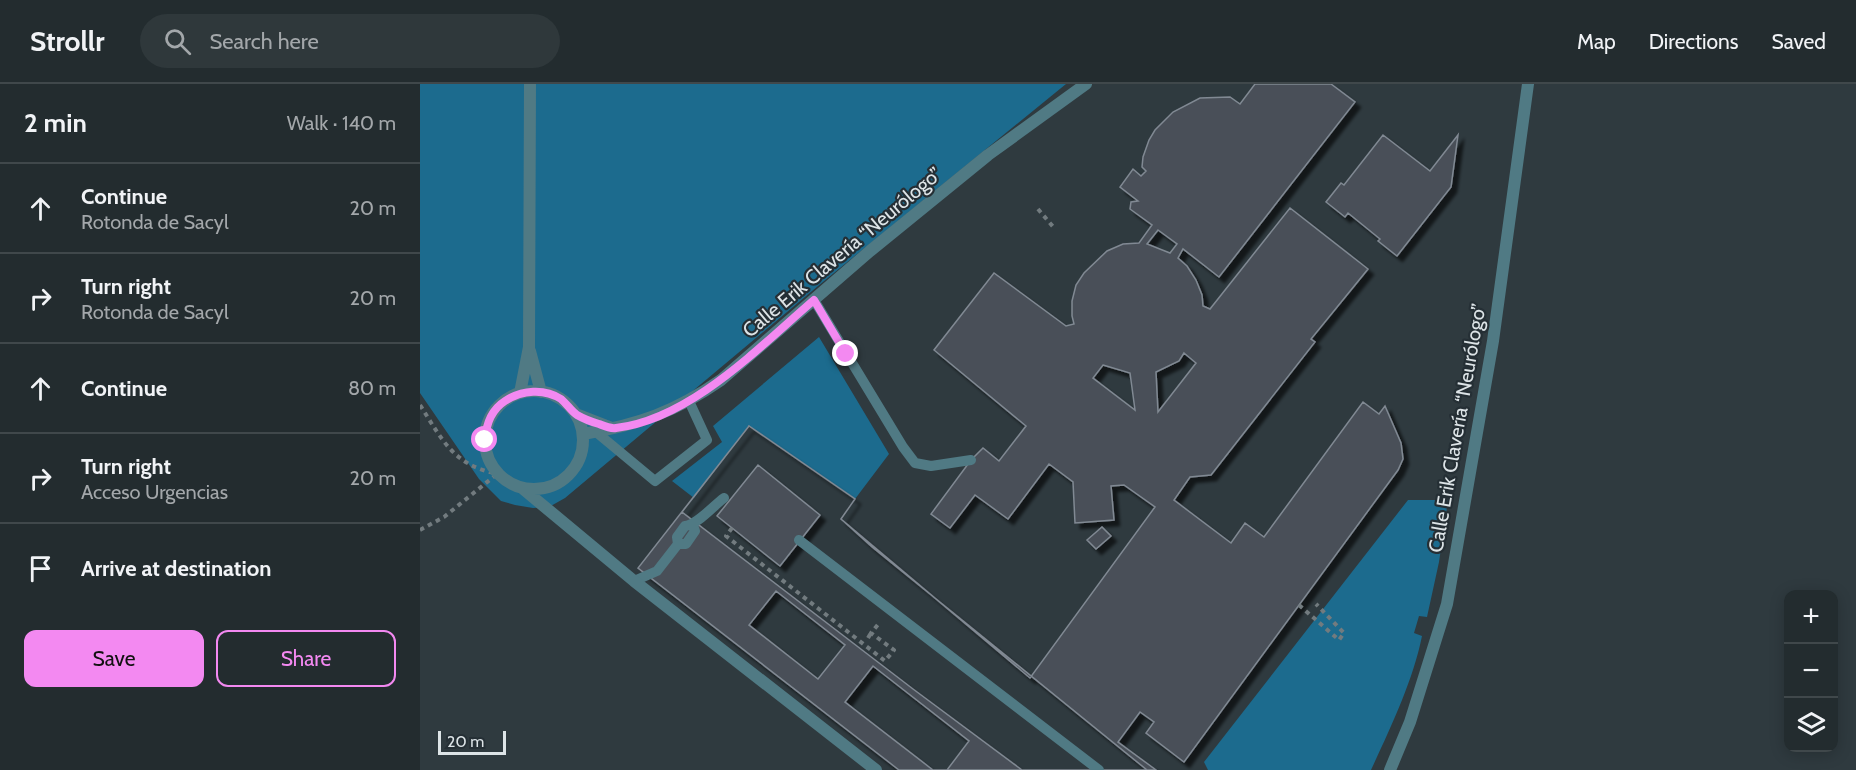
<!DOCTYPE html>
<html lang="en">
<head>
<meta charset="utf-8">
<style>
	:root { --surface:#232c2f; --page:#2f383b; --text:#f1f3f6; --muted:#a3a7aa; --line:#40484b; --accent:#f389f1 }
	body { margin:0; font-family:Cabin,sans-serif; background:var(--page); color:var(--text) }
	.controls { position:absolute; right:18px; bottom:18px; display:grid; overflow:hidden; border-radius:12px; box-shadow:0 3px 15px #0003 }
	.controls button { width:54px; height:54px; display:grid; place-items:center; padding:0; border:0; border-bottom:2px solid var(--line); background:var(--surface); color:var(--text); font:30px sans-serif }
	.scale { position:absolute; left:18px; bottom:15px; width:68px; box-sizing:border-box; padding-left:6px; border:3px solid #dde4e7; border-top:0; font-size:16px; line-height:21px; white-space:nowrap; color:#dde4e7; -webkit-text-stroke:4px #252f35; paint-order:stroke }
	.stop { position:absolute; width:18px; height:18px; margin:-14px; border:4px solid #f389f1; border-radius:50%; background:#fff }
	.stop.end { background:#f389f1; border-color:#fff; box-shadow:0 2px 6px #0008 }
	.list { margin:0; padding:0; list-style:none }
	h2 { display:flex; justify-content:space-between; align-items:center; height:78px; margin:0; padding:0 24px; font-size:26px }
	h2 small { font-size:20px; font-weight:400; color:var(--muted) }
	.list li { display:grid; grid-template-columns:39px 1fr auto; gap:18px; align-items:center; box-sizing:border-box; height:90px; padding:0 24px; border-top:2px solid var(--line) }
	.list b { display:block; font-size:22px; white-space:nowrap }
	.list p { margin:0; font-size:20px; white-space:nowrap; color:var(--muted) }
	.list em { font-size:20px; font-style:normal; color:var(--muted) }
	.actions { display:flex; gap:12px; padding:18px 24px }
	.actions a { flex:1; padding:14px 0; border:2px solid var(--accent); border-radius:12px; text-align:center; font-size:21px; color:var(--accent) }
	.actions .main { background:var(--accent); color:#111 }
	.icon { flex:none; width:33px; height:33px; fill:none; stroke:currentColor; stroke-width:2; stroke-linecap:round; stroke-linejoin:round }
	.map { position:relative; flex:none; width:1436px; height:686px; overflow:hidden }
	header { display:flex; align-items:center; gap:36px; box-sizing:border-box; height:84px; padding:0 30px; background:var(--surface); border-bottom:2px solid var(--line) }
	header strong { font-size:28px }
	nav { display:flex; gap:33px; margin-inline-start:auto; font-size:21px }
	.search { width:420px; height:54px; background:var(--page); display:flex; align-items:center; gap:15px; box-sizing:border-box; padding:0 21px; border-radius:33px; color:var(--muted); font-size:22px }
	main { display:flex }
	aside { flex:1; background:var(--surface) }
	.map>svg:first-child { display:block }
	.green { fill:#1c6b8e }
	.building { fill:#485058; stroke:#818993; stroke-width:1.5; fill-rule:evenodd; filter:url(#shadow) }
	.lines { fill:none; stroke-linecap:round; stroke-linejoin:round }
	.path { stroke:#727b7f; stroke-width:4; stroke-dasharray:4.5 4.5; stroke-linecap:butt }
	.service { stroke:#507a84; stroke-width:10 }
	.minor { stroke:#507a84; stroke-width:12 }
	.route { stroke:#f389f1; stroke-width:8 }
	.labels { text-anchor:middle; stroke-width:4.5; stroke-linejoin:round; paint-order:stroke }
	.street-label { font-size:20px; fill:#dde4e7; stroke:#252f35 }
</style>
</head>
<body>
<header>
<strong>Strollr</strong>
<div class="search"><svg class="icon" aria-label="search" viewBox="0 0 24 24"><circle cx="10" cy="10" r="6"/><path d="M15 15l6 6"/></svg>Search here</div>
<nav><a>Map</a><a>Directions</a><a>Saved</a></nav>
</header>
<main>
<aside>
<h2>2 min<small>Walk · 140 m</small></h2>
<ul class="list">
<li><svg class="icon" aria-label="ahead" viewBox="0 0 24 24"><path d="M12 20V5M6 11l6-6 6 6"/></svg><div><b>Continue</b><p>Rotonda de Sacyl</p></div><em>20 m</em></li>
<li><svg class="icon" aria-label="right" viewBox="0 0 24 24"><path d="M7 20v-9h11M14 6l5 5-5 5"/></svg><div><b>Turn right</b><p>Rotonda de Sacyl</p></div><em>20 m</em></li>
<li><svg class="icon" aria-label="ahead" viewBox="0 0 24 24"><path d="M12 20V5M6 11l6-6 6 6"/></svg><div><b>Continue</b></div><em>80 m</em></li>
<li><svg class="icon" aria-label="right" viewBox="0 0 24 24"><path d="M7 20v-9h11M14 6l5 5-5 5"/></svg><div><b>Turn right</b><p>Acceso Urgencias</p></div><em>20 m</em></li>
<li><svg class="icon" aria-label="arrive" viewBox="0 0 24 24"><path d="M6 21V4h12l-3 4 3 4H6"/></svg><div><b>Arrive at destination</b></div></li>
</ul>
<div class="actions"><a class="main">Save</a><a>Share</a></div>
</aside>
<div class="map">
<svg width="1436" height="686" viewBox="0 0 1436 686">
	<defs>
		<filter id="shadow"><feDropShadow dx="5.5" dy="5.5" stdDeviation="1.5" flood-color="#0009"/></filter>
	</defs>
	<rect width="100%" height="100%" fill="#2f3a3f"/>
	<path class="green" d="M0,0H646L398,202L145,414L129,423L113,424L95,421L81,417L59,395L0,309Z
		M399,253L469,370L435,415L329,342L274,414L252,397L302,358L293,342Z
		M988,416H1028L1019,478L1007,533L999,532L994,549L1002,552C993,597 970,645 951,686H788L784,678Z"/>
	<path class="building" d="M835,0H911L935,18L799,193L763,165L758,174L767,182L776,196L782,211L783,222L790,225L870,124L948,185L891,255L895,258L791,391L770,393L754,416L811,459L825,439L844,453L943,318L959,330L965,322L981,359L983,375L978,386L764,678L726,649L734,638L720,628L698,658L736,686H479L218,484L329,342L435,415L421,435L610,594L735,423L704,401L691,402L694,436L655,439L653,398L629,380L588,435L555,411L530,444L511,430L551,376L563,364L579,377L606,342L514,266L574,189L646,242L654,240L652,232V217L656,201L664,189L687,167L703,160L719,159L732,141L710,125L711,118L718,117L700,103L713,85L721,92L726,87L722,83L723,73L729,56L735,46L753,28L780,14L810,13L820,20ZM738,146L757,160L750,169L727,160ZM764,269L776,279L738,328L736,288L759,277ZM683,281L710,289L715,326L673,294Z
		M963,51L1010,87L1038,51L1031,103L977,172L958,157L960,155L928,129L925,133L906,118L921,99L924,101Z
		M329,342L435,415L421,435L452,463L727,686H602L493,605L262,428Z
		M338,381L400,431L360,482L297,432Z
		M682,443L691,452L676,465L667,456Z
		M356,507L425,561L398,595L329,541Z
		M453,582L549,657L527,686H513L425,618Z"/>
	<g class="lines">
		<path class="path" d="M618,125L635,145
			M0,321C23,357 33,381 78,390
			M312,444L306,452L465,577L474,566L451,549L460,538
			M0,446L24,433L77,390
			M879,521L919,556L924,549L896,520
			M448,554L451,549"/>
		<path class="service" d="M394,216L483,363L495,379L511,382L551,376
			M176,348L235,397L287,356L269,317
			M379,456L679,686
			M258,460H266L275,447L273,441
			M214,497L237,487L258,460L257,453L265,442C277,441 293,422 304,414"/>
		<path class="minor" d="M110,267L121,308
			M65 356a49 49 0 1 1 98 0a49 49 0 1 1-98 0Z
			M100,309L109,263L110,0
			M156,330L192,344
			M163,350C218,341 255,328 301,296L450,167L568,71L666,0
			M102,404L214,497L456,686
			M970,686L990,638L1027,520L1073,257L1108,0"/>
	</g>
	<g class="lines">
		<path class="route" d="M65,356C66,341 71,326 85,317C102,306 124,304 141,315C147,320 151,327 157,331C164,335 172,338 179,340C184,342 190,345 196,344C271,335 339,263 394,216L426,270"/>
	</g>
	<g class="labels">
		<g class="street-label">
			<text transform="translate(422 168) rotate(-40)" y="7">Calle Erik Clavería “Neurólogo”</text>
			<text transform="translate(1037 344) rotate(-80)" y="7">Calle Erik Clavería “Neurólogo”</text>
		</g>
	</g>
</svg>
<div class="controls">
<button>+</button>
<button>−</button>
<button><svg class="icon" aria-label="layers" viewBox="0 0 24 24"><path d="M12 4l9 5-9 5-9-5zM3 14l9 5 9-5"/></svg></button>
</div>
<div class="scale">20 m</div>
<div class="stop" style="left:65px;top:356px"></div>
<div class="stop end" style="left:426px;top:270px"></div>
</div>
</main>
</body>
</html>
